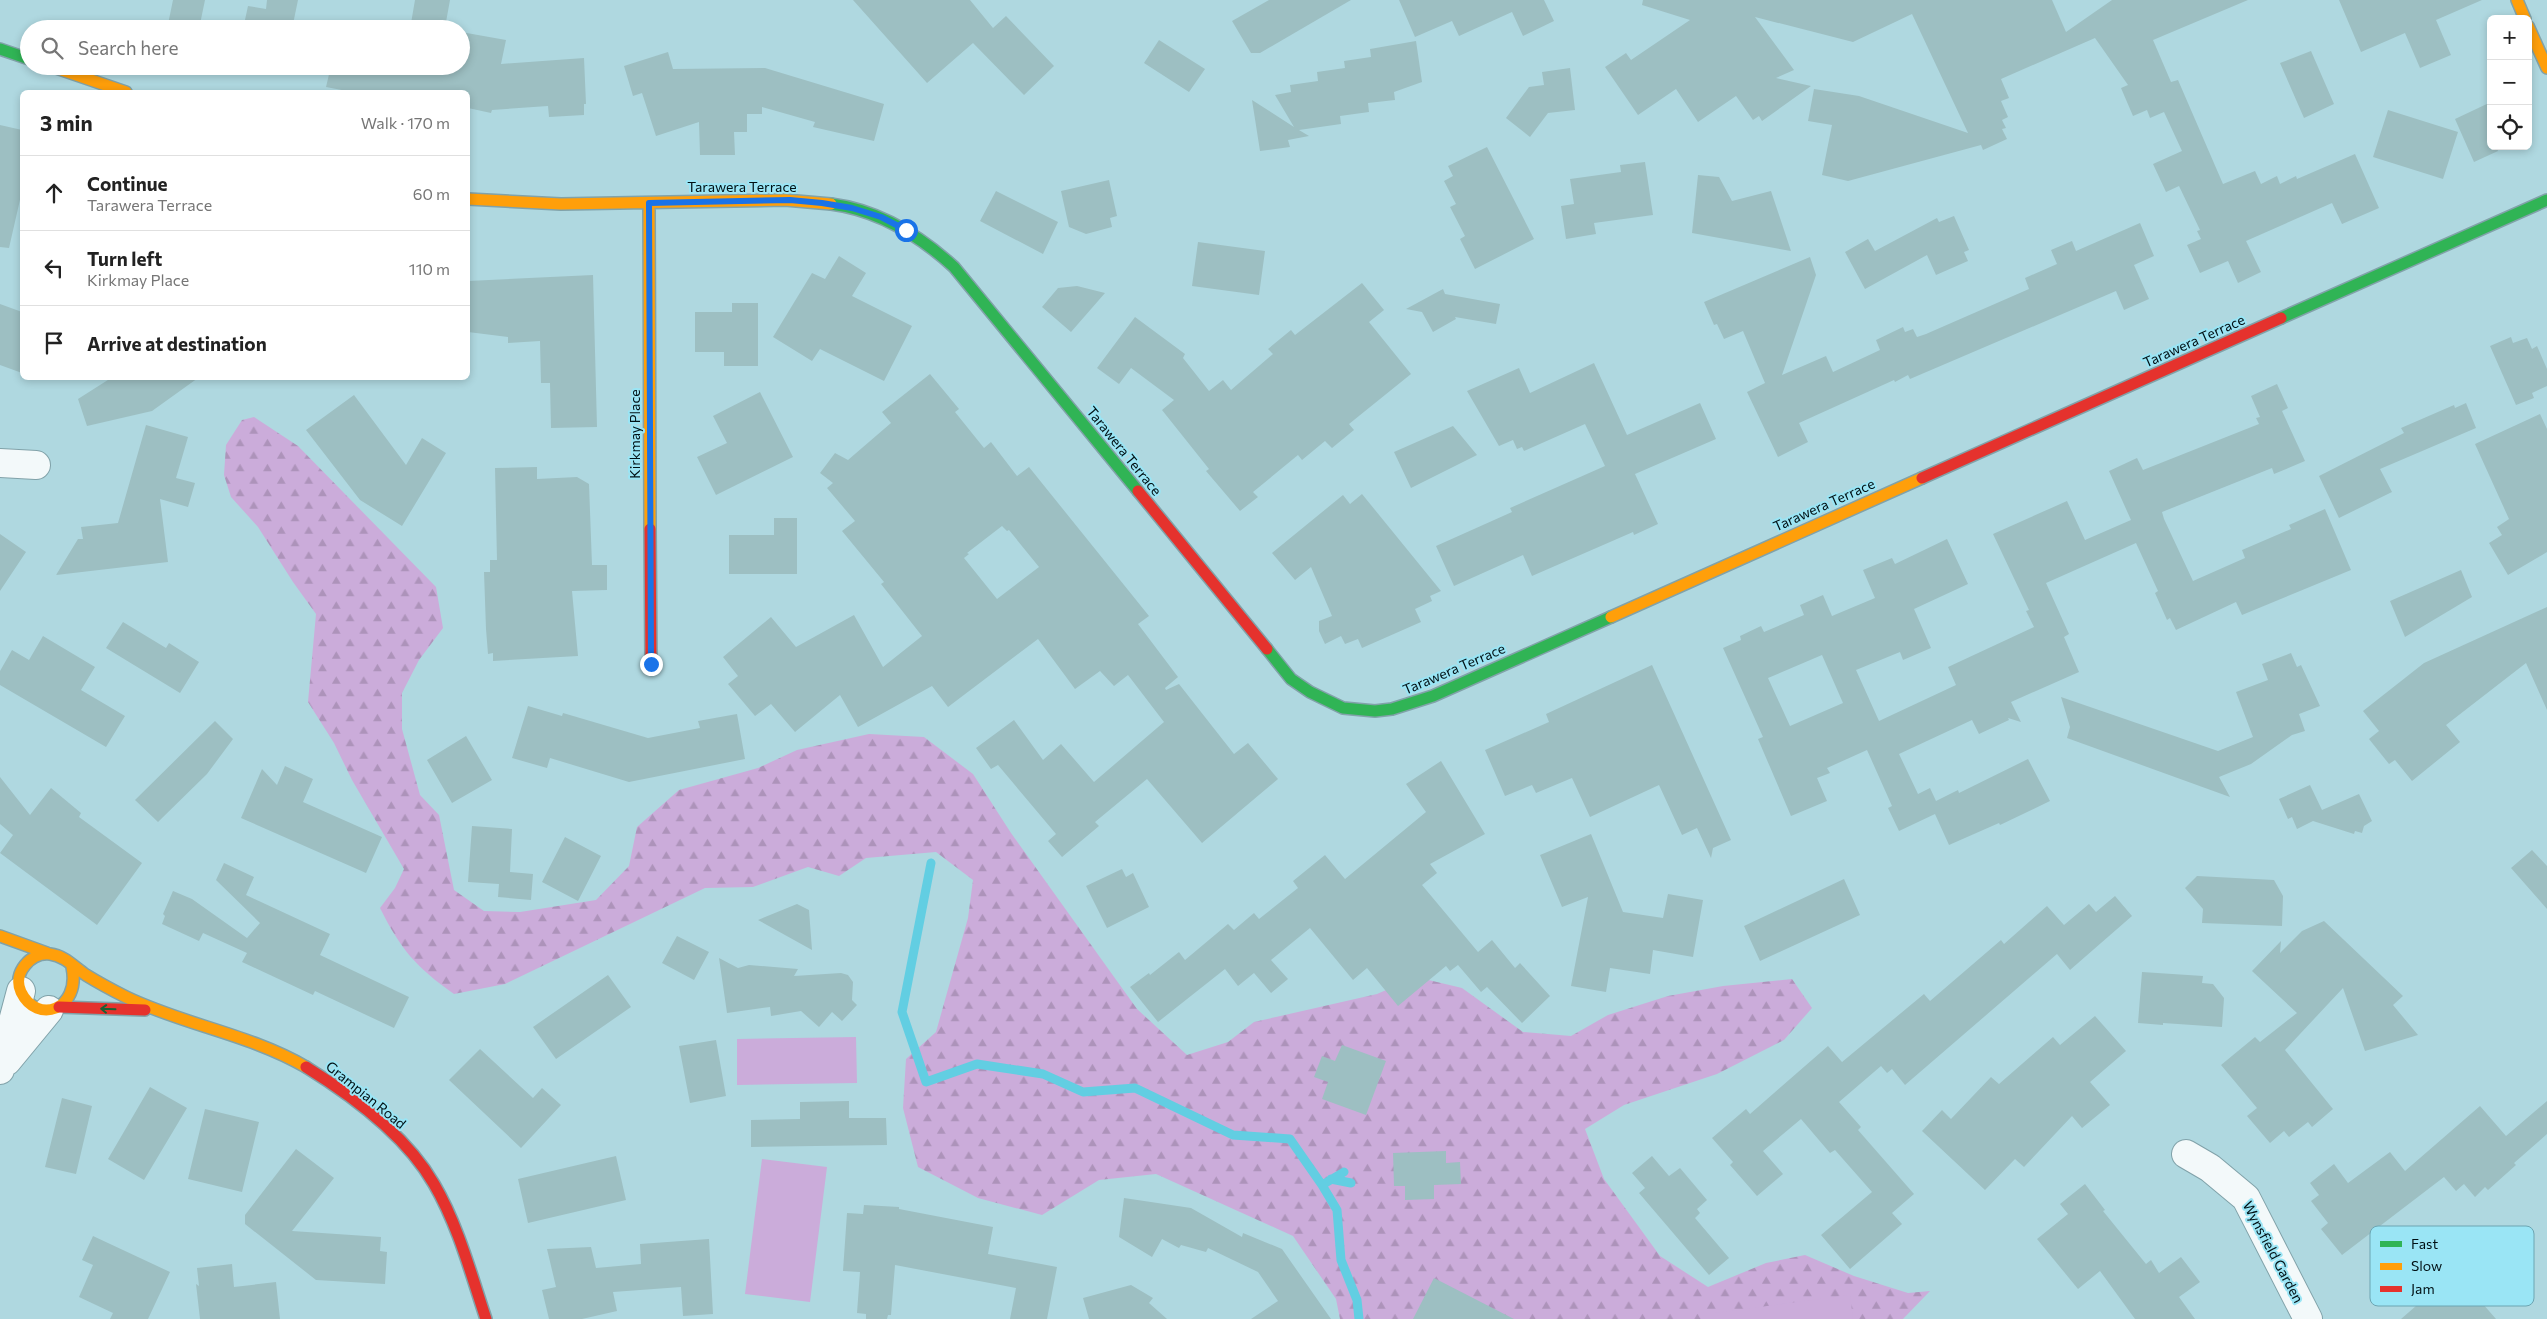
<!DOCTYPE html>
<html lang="en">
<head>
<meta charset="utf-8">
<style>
	:root { --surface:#fff; --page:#f6f6f6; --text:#222; --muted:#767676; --line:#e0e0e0 }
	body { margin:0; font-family:Commissioner,sans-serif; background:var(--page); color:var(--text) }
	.controls { position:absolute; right:15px; top:15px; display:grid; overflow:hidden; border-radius:8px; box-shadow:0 2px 8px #0003 }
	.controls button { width:45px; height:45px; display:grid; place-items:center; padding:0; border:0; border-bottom:1px solid var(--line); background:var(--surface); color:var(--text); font:25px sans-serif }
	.stop { position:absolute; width:15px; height:15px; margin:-11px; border:4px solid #1a73e8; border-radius:50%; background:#fff }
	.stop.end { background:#1a73e8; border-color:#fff; box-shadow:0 1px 5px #0008 }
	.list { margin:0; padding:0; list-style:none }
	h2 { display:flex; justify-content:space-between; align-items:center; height:65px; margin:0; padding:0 20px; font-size:21px }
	h2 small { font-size:16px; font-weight:400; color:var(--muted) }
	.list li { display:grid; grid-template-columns:32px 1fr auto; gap:15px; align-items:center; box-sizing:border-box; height:75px; padding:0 20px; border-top:1px solid var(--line) }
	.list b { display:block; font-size:19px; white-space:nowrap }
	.list p { margin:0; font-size:16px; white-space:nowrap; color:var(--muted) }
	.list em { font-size:16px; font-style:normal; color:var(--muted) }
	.icon { flex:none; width:28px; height:28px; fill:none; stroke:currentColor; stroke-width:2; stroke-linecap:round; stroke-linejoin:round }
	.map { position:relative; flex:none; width:2547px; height:1319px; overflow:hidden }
	.search { position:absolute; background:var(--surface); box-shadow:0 2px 8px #0003; left:20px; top:20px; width:450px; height:55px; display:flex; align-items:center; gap:12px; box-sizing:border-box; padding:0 18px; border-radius:28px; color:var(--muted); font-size:19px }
	.panel { position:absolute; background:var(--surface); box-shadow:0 2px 8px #0003; left:20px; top:90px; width:450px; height:290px; border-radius:8px }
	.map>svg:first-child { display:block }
	.forest { fill:url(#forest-firs) }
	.park { fill:#cbacda }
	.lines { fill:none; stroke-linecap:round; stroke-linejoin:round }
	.stream { stroke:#62cee2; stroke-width:9 }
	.building { fill:#9dbfc2; fill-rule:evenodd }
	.street-casing { stroke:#81a2a9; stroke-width:30 }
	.fast-casing { stroke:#81a2a9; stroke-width:14 }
	.slow-casing { stroke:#81a2a9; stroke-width:14 }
	.jam-casing { stroke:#81a2a9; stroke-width:14 }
	.street { stroke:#f3f9fa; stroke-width:28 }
	.fast { stroke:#30b455; stroke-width:11 }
	.slow { stroke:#ff9f0a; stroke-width:11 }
	.jam { stroke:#e5322d; stroke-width:11 }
	.oneway { stroke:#186234 }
	.route { stroke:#1a73e8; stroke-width:6 }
	.labels { text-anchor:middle; stroke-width:4; stroke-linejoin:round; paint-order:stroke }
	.street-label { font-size:14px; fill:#001014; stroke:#9ae5f5 }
	.key { fill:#9ae5f5; stroke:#6ca5b2; stroke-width:1 }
	.key-label { font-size:14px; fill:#001014 }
</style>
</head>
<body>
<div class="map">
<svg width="2547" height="1319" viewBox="0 0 2547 1319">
	<defs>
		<pattern id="forest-firs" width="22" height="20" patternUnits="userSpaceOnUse" patternTransform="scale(1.25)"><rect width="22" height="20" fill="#cbacda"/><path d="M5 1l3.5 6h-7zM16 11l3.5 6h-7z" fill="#ad93ba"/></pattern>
	</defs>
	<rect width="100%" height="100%" fill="#afd8e0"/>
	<path class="forest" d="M254,417L298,446L436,587L443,628L419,660L402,693V729L420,795L439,815L454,890L484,911L520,912L596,900L629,866L637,827L679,790L758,768L797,750L869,734L924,737L973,774L1011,833L1137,1009L1187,1055L1228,1042L1254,1022L1377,994L1416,977L1462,988L1523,1032L1571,1036L1608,1015L1668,996L1723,986L1792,979L1812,1008L1784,1040L1717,1074L1624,1105L1585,1129L1604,1179L1660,1256L1708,1287L1766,1263L1805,1255L1854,1276L1908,1293L1930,1291L1903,1319H1340L1336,1299L1293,1236L1156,1174L1099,1180L1042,1215L978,1198L918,1167L903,1108L906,1059L936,1032L968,918L973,880L936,852L866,858L839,876L808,867L753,887L705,888L505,984L454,994C416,967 401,950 380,908L395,888L404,869L352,780L334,743L308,702L316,614L293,582L258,527L231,497L224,475L226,445L242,420Z"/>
	<path class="park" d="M856,1037L857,1083L737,1085V1039Z
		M762,1159L827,1167L810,1302L745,1294Z
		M1850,1295L1853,1319H1715V1313Z"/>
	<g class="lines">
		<path class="stream" d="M931,863L902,1012L926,1082L977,1064L1043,1074L1083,1092L1135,1088L1233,1135L1290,1139L1322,1185L1344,1172
			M1331,1179L1351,1183
			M1322,1185L1337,1210L1341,1260L1357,1300L1359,1319"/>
	</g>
	<path class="building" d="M173,0H205L199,29H167Z
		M267,0H298L292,29H243L248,6L266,9Z
		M415,0H450L446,22L450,23L449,29H410Z
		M853,0H970L993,28L1006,16L1054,66L1024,95L973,43L927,83Z
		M1269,0H1351L1260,53H1251L1232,21Z
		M1399,0H1544L1554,21L1523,36L1512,12L1459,36L1452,21L1415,37Z
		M1643,0H2052L2066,32L2112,0H2248L2153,40L2171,82L2178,80L2223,184L2255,171L2261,184L2277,176L2280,184L2296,176L2297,179L2355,154L2379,208L2342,224L2332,203L2246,241L2261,272L2238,283L2228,261L2200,273L2187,245L2201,239L2197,231L2200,230L2179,186L2166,192L2153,164L2182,151L2164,112L2150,118L2147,110L2133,116L2121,88L2128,85L2095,38L2001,79L2009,98L2001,101L2008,117L2002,120L2006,128L2002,129L2007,139L1983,150L1981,145L1848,181L1822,175L1832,125L1808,121L1814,89L1859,96L1968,133L1912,14L1853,42L1755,17L1794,70L1776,78L1811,86L1762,121L1759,116L1753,120L1736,96L1698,122L1676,89L1638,115L1605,67L1626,53L1631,60L1690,20L1642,5Z
		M2339,0H2482L2436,20L2451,55L2420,68L2405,33L2361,52Z
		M461,32L506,40L501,64L584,58L586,104H584V115L549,117L548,106L492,110L491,113L468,108V92H352L326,87L331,66H461Z
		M1159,40L1205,69L1189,92L1144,63Z
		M1416,41L1422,82L1394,92L1395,100L1368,103L1369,112L1340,116L1341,124L1299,130L1309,136L1288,140L1290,147L1260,151L1252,100L1294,127L1275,95L1291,92L1290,85L1318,81L1317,72L1345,68L1344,61L1371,57L1370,49Z
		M2311,51L2334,104L2304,118L2280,63Z
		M668,52L673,69L765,68L884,104L874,141L813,127L815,122L762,107V114H747V132H734L735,155H700L699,122L656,136L642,93L633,96L624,66Z
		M1570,68L1575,110L1548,113L1530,137L1506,118L1529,87L1544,85L1542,72Z
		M2491,102V146H2496L2498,151L2474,162L2455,119Z
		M2388,110L2458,132L2443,179L2373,157Z
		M0,125L22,130V191L9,248L0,247Z
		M1487,147L1534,239L1475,269L1460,239L1465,236L1450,207L1456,204L1444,181L1453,176L1448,166Z
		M1645,162L1653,215L1594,223L1596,234L1566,239L1561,206L1574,204L1570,179L1621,172L1620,165Z
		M1698,175L1719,177L1732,201L1771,191L1791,251L1692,233Z
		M1109,180L1117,216L1110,218L1112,227L1086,234L1069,227L1061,191Z
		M996,191L1058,222L1043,254L980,221Z
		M1954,216L1969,250L1964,252L1968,261L1936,275L1927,255L1865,289L1845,252L1868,239L1875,251L1937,218L1939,222Z
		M2140,223L2154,256L2134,265L2149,299L2124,310L2116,291L1910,379L1908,375L1895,382L1894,380L1799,423L1808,442L1778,457L1747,392L1765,383L1743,331L1724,339L1717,324L1714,325L1704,302L1810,257L1816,275L1782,375L1826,356L1833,372L1880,350L1876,340L1903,327L1905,332L1913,329L1917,337L1926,334L2029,289L2025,278L2057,264L2051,250L2072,241L2076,251Z
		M1198,242L1265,251L1259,295L1192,286Z
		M839,256L866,273L852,296L912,326L884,381L820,349L812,361L773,337L812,273L825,279Z
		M593,275L597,427L551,428L550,383H541L540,341L508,343V337L468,332V281Z
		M1362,283L1384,310L1369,322L1411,374L1349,424L1354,430L1332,448L1325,441L1302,460L1298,455L1253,492L1258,497L1240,511L1206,471L1209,469L1162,410L1174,400L1131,368L1119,384L1097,368L1135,317L1185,354L1183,358L1209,391L1223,380L1231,390L1273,354L1268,349L1291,330L1295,335Z
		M1077,286L1105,293L1071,332L1042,307L1058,288Z
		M1443,289L1445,294L1500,304L1496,324L1455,317L1456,319L1433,332L1422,312L1406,309Z
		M732,303H758V366H724V352H695V312H732Z
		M0,304L22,312V373L0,365Z
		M2511,337L2513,343L2527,338L2532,349L2537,346L2547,369V386L2532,393L2534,398L2516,405L2490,346Z
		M1594,363L1627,435L1700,403L1716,439L1635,474L1658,524L1634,535L1633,532L1532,576L1523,555L1454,586L1436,546L1512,512L1510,508L1605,466L1585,424L1524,451L1522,447L1517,449L1513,440L1499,446L1467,391L1519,368L1530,393Z
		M930,374L959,409L955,412L984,448L991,442L1017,476L1029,467L1149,616L1138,624L1178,677L1165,688L1166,690L1179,684L1234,754L1248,743L1278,779L1202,843L1147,779L1095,822L1099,826L1062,857L1048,841L1056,834L998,765L991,769L976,748L1014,720L1043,760L1061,744L1094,782L1164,722L1128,675L1114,686L1100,671L1075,689L1038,639L948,707L932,686L858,727L840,695L795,732L771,704L755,716L728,684L738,676L723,657L771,617L796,647L854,615L883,667L922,636L881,584L884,582L842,531L855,521L827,488L833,483L820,473L835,453L848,460L891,423L882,412ZM1002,526L1007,531L1009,530L1039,567L997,599L964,558L969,554L967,553Z
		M111,378H198L152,411L87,426L78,399Z
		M2277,384L2288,408L2282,411L2305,461L2274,474L2272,468L2162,512L2164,519L2193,581L2245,558L2242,550L2291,529L2289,525L2325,509L2351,570L2242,615L2236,602L2176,630L2170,618L2167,620L2155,593L2158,591L2136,543L2046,583L2069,634L2064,637L2079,672L2011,702L2021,722L2008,718L2009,720L1979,734L1972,720L1899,754L1918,794L1930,788L1936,801L1958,790L1959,793L2028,759L2050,801L2000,825L1999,823L1949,845L1935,814L1899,831L1888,808L1892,806L1867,750L1827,768L1830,773L1817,778L1827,801L1791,816L1758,739L1763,737L1723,648L1741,640L1740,636L1761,626L1764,632L1804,615L1800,605L1823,595L1832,616L1875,598L1863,570L1892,558L1895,564L1947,539L1968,584L1914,609L1931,648L1903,660L1900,652L1856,670L1879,721L1956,685L1948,667L2034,627L2026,611L2029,610L1993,534L2067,501L2085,540L2131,520L2109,471L2137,458L2143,470L2259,424L2256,418L2260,417L2251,396ZM1822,655L1843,703L1790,726L1768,678Z
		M760,392L793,457L716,495L697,457L727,443L713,416Z
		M354,395L406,465L422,438L446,453L402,526L360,500L306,430Z
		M2466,403L2476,428L2380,469L2392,492L2339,518L2319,476L2404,433L2401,428L2454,405L2455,408Z
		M2540,414L2547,429V552L2508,575L2489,543L2502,535L2497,527L2509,519L2475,444Z
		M146,425L188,437L176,478L195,483L188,507L160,499L168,562L56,575L78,539H83L81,527L118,523Z
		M1453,426L1477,455L1411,488L1394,452Z
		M537,467V479L577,477L589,484L592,565H607V590L572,591L578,656L493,661V653L488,654L486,629L484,572H490V560H497L495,468Z
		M1362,494L1441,591L1430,596L1432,601L1415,609L1421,622L1362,648L1358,639L1345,644L1341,636L1325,644L1319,631V621L1332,616L1311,567L1295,580L1272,553L1343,495L1350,504Z
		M774,518H797V574H729V535H774Z
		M0,534L26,552L0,591Z
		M2461,570L2472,597L2405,637L2390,601Z
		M2547,607V710L2526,663L2446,725L2460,742L2412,781L2395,760L2389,764L2369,739L2379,731L2363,711L2424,663Z
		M123,622L166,648L169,643L199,662L180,693L106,648Z
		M43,636L95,667L81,690L125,716L106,747L0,685V671L12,650L29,660Z
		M2291,653L2297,667L2301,665L2320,706L2299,714L2305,731L2292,735L2251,764L2219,777L2230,797L2067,738L2070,727L2061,697L2218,751L2253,737L2236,692L2268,680L2262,664Z
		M1652,665L1731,840L1713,848L1711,858L1697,828L1682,835L1659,785L1590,817L1572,778L1536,793L1532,785L1505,796L1485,750L1549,722L1546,714Z
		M528,706L562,716L563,713L648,738L700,728L698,721L737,714L745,759L629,782L550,758L547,768L512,758Z
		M215,721L233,739L207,774L158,822L135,800Z
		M466,736L492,780L452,803L427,760Z
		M1441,761L1485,834L1430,864L1437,873L1422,885L1478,952L1492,940L1515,968L1520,963L1550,996L1522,1023L1487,987L1481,992L1458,965L1450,971L1446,966L1398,1006L1367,968L1353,980L1310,928L1271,960L1288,979L1271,993L1254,973L1238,986L1225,969L1158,1022L1130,987L1149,973L1150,975L1179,952L1185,960L1228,924L1234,930L1254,913L1259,919L1298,888L1293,881L1325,855L1345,879L1426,812L1406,784Z
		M285,766L313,779L303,802L382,837L366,873L241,818L262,769L277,785Z
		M0,777L30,815L51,788L81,813L79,817L142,863L97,925L0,853L13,835L0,824Z
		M2310,785L2322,810L2359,794L2372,821L2364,826L2362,833L2355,831L2354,834L2313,821L2297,829L2292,817L2288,819L2279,799Z
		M472,826L512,829L510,872L533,874L531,900L498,897L499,884L468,882Z
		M1591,834L1623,912L1663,918L1668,894L1703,900L1693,957L1653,950L1650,974L1610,968L1606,992L1571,986L1588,897L1562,907L1540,855Z
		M565,837L601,856L578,901L542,882Z
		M2532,850L2547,866V909L2511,868Z
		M224,863L254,877L246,895L330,934L320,955L409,997L394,1028L315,991L313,995L242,962L247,953L203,933L199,941L162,924L165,916L163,914L173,891L192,899L247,938L260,923L216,880Z
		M1122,869L1126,877L1133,873L1149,907L1107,928L1086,886Z
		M2197,876L2274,880L2283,896L2282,926L2202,923L2203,909L2185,888Z
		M1844,879L1860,915L1760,961L1744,926Z
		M2115,896L2132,916L2070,970L2057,954L1905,1085L1892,1069L1887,1073L1881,1066L1839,1102L1861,1127L1858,1130L1914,1194L1892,1213L1902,1224L1850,1269L1821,1235L1872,1192L1835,1150L1830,1153L1801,1119L1763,1151L1783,1174L1757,1196L1730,1165L1733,1162L1712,1138L1746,1109L1750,1114L1828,1046L1842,1062L1924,994L1930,1001L2001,940L2004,944L2047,906L2064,925L2089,904L2096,912Z
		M797,904L809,910L812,950L758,920Z
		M2324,921L2403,996L2393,1005L2418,1035L2365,1051L2343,988L2285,1050L2333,1109L2312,1127L2308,1122L2289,1137L2284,1131L2270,1143L2247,1116L2257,1108L2221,1065L2255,1037L2260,1042L2297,1013L2252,971L2281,941L2280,953L2302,931Z
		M677,936L709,952L694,980L662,963Z
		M719,958L738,968L749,965L798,969L794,976L841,973L848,975L853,982L852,1000L857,1005L842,1021L832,1012L819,1027L801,1011L771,1016L770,1007L727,1013Z
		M2142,972L2203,976L2202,983L2213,984L2224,998L2222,1027L2163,1023V1025L2138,1023Z
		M608,975L631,1007L556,1059L533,1027Z
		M2095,1016L2126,1051L2090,1082L2110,1105L2082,1128L2072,1116L2024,1167L2015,1159L1985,1190L1922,1131L1942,1110L1951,1119L1991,1077L1999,1084L2053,1037L2060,1045Z
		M716,1040L726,1096L690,1103L679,1046Z
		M1342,1045L1386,1061L1366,1115L1322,1099L1328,1082L1314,1077L1322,1056L1335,1061Z
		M480,1049L533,1098L542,1088L561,1105L521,1148L449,1080Z
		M150,1087L187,1108L144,1180L108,1159Z
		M62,1098L92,1106L76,1174L45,1167Z
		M849,1101V1118H886L887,1145L751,1147V1120L800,1119V1102Z
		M2547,1101V1134L2514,1163L2516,1165L2488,1190L2485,1187L2475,1197L2464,1184L2456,1191L2444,1177L2342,1255L2321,1229L2328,1223L2311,1201L2319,1195L2310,1183L2334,1164L2348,1183L2390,1152L2405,1171L2480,1106L2506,1136Z
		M205,1109L259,1122L242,1192L188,1179Z
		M296,1149L334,1178L292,1231L381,1237L380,1251L387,1252L385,1284L316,1280L245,1224V1215Z
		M1446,1151V1163L1460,1162L1461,1184L1434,1185V1199L1405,1200V1186H1394L1393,1153Z
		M616,1156L626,1200L528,1223L518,1179Z
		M1652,1156L1669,1176L1680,1168L1707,1200L1697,1209L1700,1213L1695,1218L1729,1258L1709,1275L1639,1193L1645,1188L1632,1173Z
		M2085,1184L2105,1210L2103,1211L2146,1264L2151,1260L2159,1273L2181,1257L2200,1282L2179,1297L2195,1319H2135L2100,1271L2078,1289L2037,1239L2068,1214L2060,1204Z
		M1124,1198L1191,1208L1242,1237L1243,1233L1282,1249L1331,1319H1251L1278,1301L1258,1272L1208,1248L1206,1252L1181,1245L1179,1248L1162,1239L1152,1257L1119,1237Z
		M864,1205L899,1207V1209L993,1227L988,1254L1057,1267L1047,1319H1010L1016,1288L895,1265L891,1315H888L887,1319H866V1314L857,1313L860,1272L843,1271L847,1213L863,1214Z
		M93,1236L170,1272L148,1319H110L113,1313L79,1297L93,1265L82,1260Z
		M709,1239L713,1314L683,1316L681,1287L613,1292L617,1311L582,1319H549L542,1290L556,1287L547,1249L591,1247L596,1268L641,1264L640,1244Z
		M232,1264L234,1287L276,1282L280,1319H200L196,1284L199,1286L197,1268Z
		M2455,1272L2496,1319H2401Z
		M1434,1278L1514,1319H1413Z
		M1131,1285L1153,1298L1149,1303L1167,1319H1089L1083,1298Z"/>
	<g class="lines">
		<g class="street-casing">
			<path id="street" d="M0,463L36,465
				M7,1061L49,1010
				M0,1070L21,991
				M2186,1154L2210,1168L2246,1198L2308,1319"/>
		</g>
		<g class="fast-casing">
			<path id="fast" d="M0,49L29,59
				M831,204C878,210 919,235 954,267L1138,491
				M2281,318L2547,200
				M1267,649L1291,679L1310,692L1343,708L1375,711L1392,709L1433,696L1611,617"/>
		</g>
		<g class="slow-casing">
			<path id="slow" d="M2517,0L2525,19
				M2528,26L2547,68
				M50,66L126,92
				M468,199L561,204L785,200L831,204
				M649,203L650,529
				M1611,617L1922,478
				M0,936L47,953
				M72,967C81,1010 37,1025 21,992C12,973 31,952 50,954C65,956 74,967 86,975C99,983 112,990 126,997C184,1025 249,1034 306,1067"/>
		</g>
		<g class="jam-casing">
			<path id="jam" d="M1922,478L2281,318
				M1138,491L1267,649
				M650,529L651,664
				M59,1007L145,1010
				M306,1067C353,1096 406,1135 434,1184C458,1225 471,1274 486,1319"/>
		</g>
		<use href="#street" class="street"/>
		<use href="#fast" class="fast"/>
		<use href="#slow" class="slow"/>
		<use href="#jam" class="jam"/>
	</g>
	<defs><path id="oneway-shaft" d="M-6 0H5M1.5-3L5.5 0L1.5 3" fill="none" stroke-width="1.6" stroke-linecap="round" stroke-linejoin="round" transform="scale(1.25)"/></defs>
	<use class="oneway" href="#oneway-shaft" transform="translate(108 1009) rotate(-178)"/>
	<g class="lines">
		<path class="route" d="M651,664L649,203L790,200L822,203L852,208L881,217L906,230"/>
	</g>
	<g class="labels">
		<g class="street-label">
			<text x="742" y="192">Tarawera Terrace</text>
			<text transform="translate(2194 341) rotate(-24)" y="5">Tarawera Terrace</text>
			<text transform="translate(635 434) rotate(-90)" y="5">Kirkmay Place</text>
			<text transform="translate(1124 451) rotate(51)" y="5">Tarawera Terrace</text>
			<text transform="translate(1824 505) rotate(-24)" y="5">Tarawera Terrace</text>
			<text transform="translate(1454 669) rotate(-23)" y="5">Tarawera Terrace</text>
			<text transform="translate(366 1095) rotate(39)" y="5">Grampian Road</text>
			<text transform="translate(2273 1252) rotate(62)" y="5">Wynsfield Garden</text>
		</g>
	</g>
	<rect x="2370" y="1226" width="164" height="80" rx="8" class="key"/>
	<rect x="2380" y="1241" width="22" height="6" fill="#30b455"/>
	<rect x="2380" y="1263" width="22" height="7" fill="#ff9f0a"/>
	<rect x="2380" y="1286" width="22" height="6" fill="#e5322d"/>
	<g class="key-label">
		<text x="2411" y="1249">Fast</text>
		<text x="2411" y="1271">Slow</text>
		<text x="2411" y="1294">Jam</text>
	</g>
</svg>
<div class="controls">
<button>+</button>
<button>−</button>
<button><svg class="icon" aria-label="locate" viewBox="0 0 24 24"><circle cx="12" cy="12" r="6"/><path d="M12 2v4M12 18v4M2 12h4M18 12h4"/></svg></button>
</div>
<div class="stop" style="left:906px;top:230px"></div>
<div class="stop end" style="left:651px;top:664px"></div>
<div class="search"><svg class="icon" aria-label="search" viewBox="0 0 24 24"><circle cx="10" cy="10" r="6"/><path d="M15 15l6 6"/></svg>Search here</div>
<section class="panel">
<h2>3 min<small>Walk · 170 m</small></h2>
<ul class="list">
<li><svg class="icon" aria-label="ahead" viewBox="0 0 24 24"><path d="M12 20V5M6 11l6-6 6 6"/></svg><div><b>Continue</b><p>Tarawera Terrace</p></div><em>60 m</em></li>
<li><svg class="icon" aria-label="left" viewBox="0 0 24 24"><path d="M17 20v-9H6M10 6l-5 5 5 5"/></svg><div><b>Turn left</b><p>Kirkmay Place</p></div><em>110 m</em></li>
<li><svg class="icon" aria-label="arrive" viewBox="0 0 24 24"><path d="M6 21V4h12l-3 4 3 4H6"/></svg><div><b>Arrive at destination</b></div></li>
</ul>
</section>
</div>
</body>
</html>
